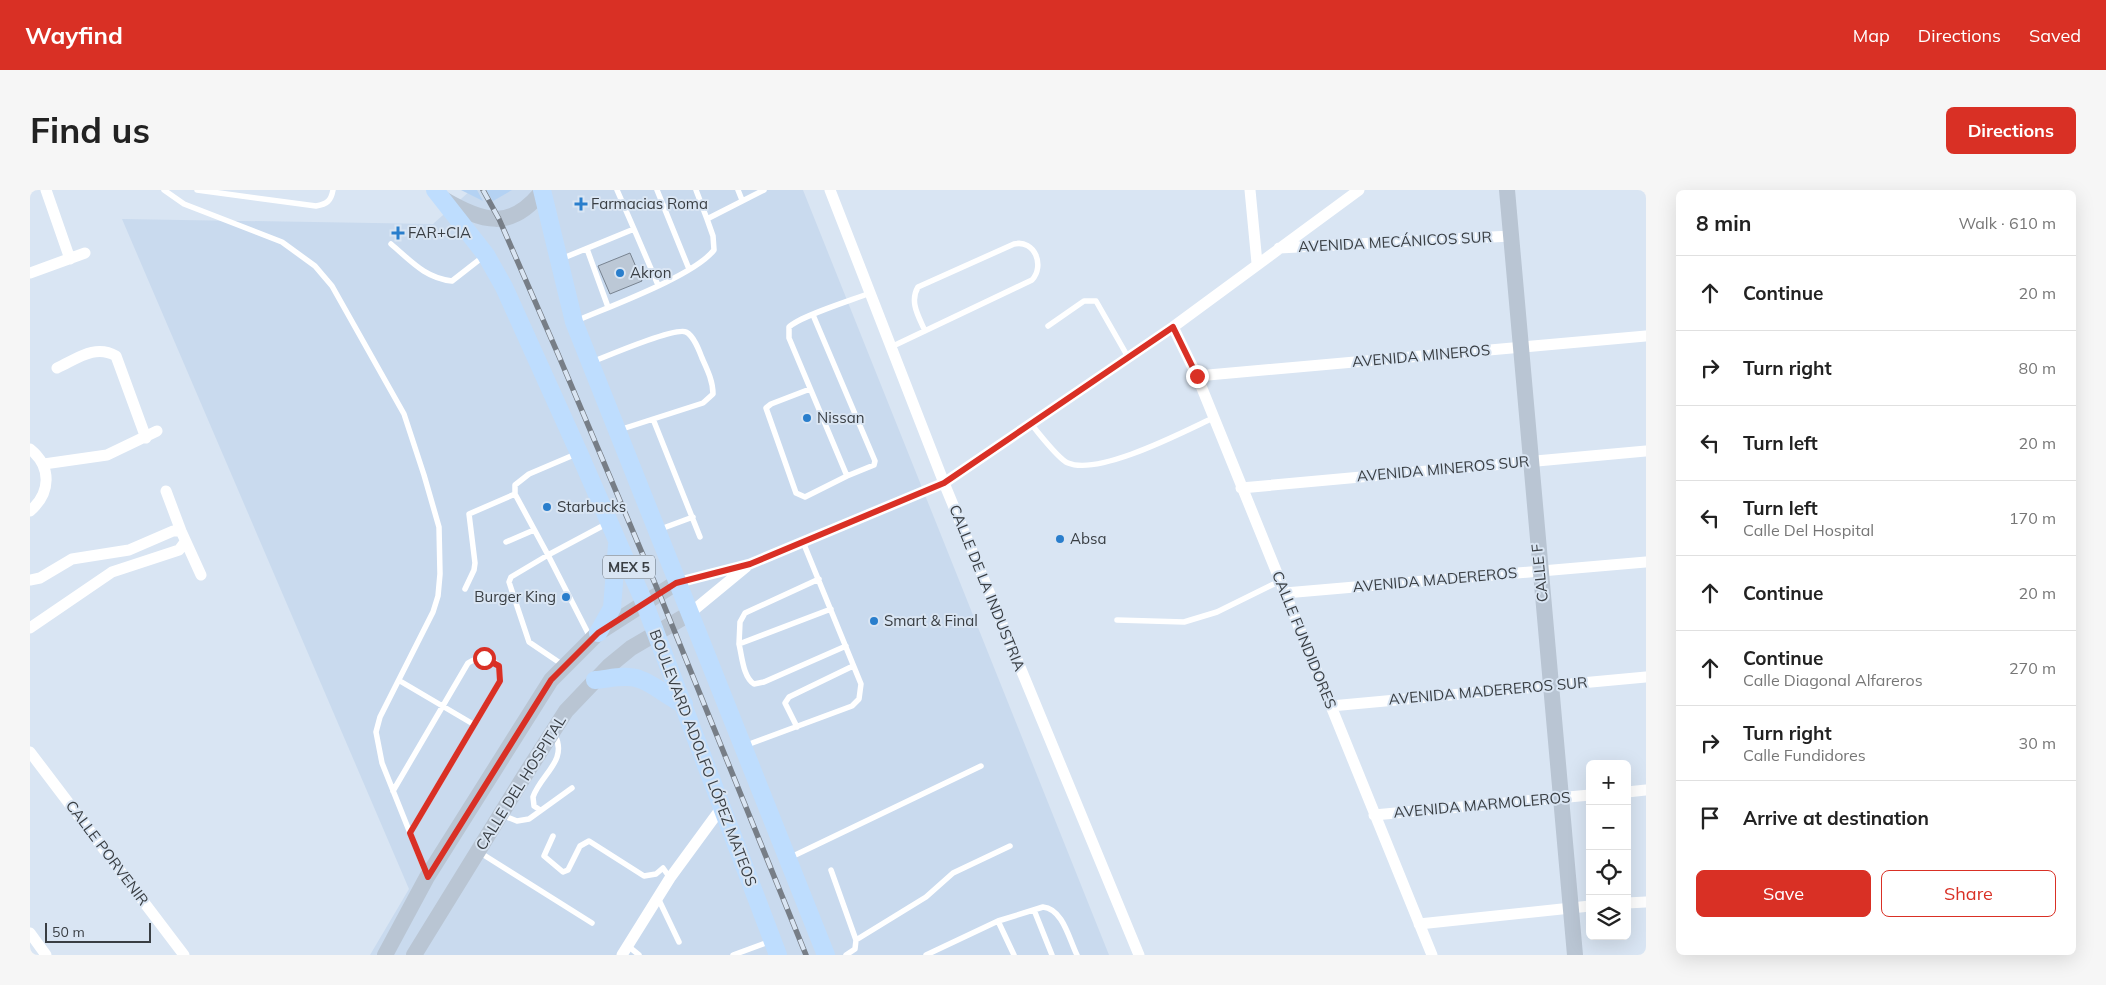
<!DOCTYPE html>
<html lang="en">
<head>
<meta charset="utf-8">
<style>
	:root { --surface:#fff; --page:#f6f6f6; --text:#222; --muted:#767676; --line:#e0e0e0; --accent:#d93025 }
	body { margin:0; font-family:Mulish,sans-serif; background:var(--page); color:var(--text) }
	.controls { position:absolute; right:15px; bottom:15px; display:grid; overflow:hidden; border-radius:8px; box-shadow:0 5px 20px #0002 }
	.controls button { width:45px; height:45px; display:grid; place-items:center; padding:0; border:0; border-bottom:1px solid var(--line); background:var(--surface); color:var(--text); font:25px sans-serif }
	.scale { position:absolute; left:15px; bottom:12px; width:106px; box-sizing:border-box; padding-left:5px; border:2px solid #393e43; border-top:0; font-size:14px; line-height:18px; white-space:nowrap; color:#393e43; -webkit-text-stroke:4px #d9e5f3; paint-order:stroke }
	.stop { position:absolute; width:15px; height:15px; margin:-11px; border:4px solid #d93025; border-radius:50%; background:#fff }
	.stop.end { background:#d93025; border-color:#fff; box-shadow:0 1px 5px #0008 }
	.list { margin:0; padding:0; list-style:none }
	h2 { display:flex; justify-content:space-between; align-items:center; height:65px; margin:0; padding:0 20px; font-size:21px }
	h2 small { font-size:16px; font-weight:400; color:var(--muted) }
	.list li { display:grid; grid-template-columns:32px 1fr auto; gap:15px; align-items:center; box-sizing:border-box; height:75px; padding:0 20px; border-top:1px solid var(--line) }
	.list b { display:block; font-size:19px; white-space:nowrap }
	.list p { margin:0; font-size:16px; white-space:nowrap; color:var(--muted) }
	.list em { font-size:16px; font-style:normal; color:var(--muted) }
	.actions { display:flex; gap:10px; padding:15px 20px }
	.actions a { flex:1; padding:11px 0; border:1px solid var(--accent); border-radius:8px; text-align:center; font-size:18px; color:var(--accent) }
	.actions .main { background:var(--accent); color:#fff }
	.icon { flex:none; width:28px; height:28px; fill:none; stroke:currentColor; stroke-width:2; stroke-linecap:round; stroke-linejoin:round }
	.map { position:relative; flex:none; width:1616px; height:765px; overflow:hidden; border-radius:8px }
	header { display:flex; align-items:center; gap:30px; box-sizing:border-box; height:70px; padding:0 25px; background:var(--accent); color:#fff }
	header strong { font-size:24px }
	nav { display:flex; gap:28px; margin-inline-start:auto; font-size:18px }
	.intro { display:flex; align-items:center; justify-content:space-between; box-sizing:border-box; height:120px; padding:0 30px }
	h1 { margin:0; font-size:35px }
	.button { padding:12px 22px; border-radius:8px; background:var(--accent); color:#fff; font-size:18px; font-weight:700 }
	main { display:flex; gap:30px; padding:0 30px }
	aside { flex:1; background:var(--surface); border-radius:8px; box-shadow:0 5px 20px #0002 }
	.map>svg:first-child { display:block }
	.built { fill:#c9daee }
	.green { fill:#b4d2f3 }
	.building { fill:#bcc8d6; stroke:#788390 }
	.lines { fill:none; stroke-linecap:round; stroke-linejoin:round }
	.lane { stroke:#fff; stroke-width:5.5 }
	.street { stroke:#fff; stroke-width:11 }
	.secondary { stroke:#b9c5d3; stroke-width:16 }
	.primary { stroke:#beddfe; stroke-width:18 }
	.rail-casing { stroke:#777e87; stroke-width:5.5 }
	.rail { stroke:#d9e5f3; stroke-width:4; stroke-dasharray:11; stroke-linecap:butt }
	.route { stroke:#d93025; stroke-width:6 }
	.poi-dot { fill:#297ecc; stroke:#d9e5f3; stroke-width:2 }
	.labels { text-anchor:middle; stroke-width:4; stroke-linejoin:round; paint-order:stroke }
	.shield { fill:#d9e5f3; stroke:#697078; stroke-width:1 }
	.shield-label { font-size:14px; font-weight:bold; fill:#393e43 }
	.poi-label { font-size:15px; fill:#393e43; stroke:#d9e5f3; text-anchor:start }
	.street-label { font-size:15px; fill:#393e43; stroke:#d9e5f3 }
</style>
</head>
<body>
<header>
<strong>Wayfind</strong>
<nav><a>Map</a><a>Directions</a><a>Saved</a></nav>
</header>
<div class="intro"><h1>Find us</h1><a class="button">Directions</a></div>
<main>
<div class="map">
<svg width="1616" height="765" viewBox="0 0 1616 765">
	<rect width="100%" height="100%" fill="#d9e5f3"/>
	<path class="built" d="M441,0H773L1079,765H340L379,699L92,29L403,34Z"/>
	<path class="green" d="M431,0H447L453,11Z
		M456,0H482L463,11Z"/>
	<path class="building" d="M600,63L612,91L580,104L568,76Z"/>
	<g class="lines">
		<path class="lane" d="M134,0L154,14L252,52L285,76L302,96L374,224L394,285L409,337L410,384L408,406L403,422L350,527L346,542L352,573L396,683
			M167,0L286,16C297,14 301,11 303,0
			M587,0L604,39
			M627,0L659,79
			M666,0L677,29
			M708,0L712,10
			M361,54C381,71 395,88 422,91L454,66
			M557,59L578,117
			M531,69L604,39L628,95
			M783,125L845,271L844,275L817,286L759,148V137C770,126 822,110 840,103
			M546,131C578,117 664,86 684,60L683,46L677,29L734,0
			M1018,136L1054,111H1066L1098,167
			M861,157L1002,90C1015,76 1005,49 984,54L888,97C879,112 889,127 895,141
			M562,172C577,166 645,137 656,142C664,146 669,160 672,168C677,179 683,191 683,204L673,213L589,240
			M780,199L741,214L736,218L766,303L775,307L817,286
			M623,229L670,347
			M1001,234C1009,243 1028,269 1038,273C1069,286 1153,242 1183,228
			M546,264L499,284L485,295V304L518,365L578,333
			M628,340L663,327
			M476,352L504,340
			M789,389L715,423L710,432L709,454L801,419
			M435,399L444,380L445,373L439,324L485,304
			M1087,430L1154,432L1187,422L1250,391
			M709,454C712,466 713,487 724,494L734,492L816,456
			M533,475L499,452L479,392L481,387L518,365L560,447
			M370,491L443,534
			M767,537L755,513L759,507L823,476
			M714,556L822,516L829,509L831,494L773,352
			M363,601L438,473C449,466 460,467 469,476L470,491L380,643
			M510,620L504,616L503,607C511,584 538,571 525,545
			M472,625L487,631L499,629L542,598
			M523,646L514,666L533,682L538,680L550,656L559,651L614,686L626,684L633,678L640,688
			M449,662L562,733
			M759,668L951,576
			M801,680L826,750L825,759L816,765
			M628,708L649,752
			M1004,720L1022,765
			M968,731L984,765
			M826,750L896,707L923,683L980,656
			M598,756L609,765
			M703,765L741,751
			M896,765L968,731L1013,717C1033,719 1039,749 1047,765"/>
		<path class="street" d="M16,0L40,69
			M800,0L914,293L1109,765
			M1220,0L1227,73
			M1249,58L1481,46
			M0,83L55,63
			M1143,137L1167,186L1402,765
			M27,178C47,169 65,154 86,166L116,248
			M1167,186L1616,146
			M0,259C22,277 21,303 0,321
			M14,274L77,265L127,241
			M1211,298L1616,261
			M136,301L151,341L171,385
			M0,390L10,388L42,369L99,360L143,341H151
			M646,393L720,374L914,293L1143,137L1329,0
			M1255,403L1616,372
			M659,424L716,377
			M0,438L82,382L149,360L155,352
			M1301,516L1616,487
			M0,562L154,765
			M1597,602L1616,600
			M1344,625L1560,605
			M1597,713L1616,712
			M1389,734L1560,716
			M0,743L16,765
			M592,765L640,688L692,617"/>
		<path class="secondary" d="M1477,0L1545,765
			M413,9C452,32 481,42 513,0
			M355,765L397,687L521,490L568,443L646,393
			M384,765L495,585L536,521L579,476L601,458L659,424"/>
		<path class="primary" d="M405,0L456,65L474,97L549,263L614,412L748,765
			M512,0L544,132L796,765
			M568,443L582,418L587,355
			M565,490C579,489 596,484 609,489C625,494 638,508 654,514"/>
		<g class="rail-casing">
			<path id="rail" d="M453,0L469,29L528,164L629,403L776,765"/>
		</g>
		<use href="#rail" class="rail"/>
	</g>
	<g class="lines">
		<path class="route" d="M454,468L469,476L470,491L380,643L398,687L521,490L568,443L646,393L720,374L914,293L1143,137L1167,186"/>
	</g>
	<g class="poi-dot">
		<path d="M548.5 6.5h5v5h5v5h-5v5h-5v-5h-5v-5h5z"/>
		<path d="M365.5 35.5h5v5h5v5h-5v5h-5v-5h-5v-5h5z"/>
		<circle cx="590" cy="83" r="5"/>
		<circle cx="777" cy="228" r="5"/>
		<circle cx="517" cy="317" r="5"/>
		<circle cx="1030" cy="349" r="5"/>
		<circle cx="536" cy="407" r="5"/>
		<circle cx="844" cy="431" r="5"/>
	</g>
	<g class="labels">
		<rect class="shield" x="573" y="365.5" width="52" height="23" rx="4"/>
		<g class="shield-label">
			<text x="599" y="382">MEX 5</text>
		</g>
		<g class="poi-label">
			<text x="561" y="19">Farmacias Roma</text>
			<text x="378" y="48">FAR+CIA</text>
			<text x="600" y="88">Akron</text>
			<text x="787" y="233">Nissan</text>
			<text x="527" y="322">Starbucks</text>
			<text x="1040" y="354">Absa</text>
			<text x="526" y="412" text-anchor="end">Burger King</text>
			<text x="854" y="436">Smart &amp; Final</text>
		</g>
		<g class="street-label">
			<text transform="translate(1365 52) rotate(-3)" y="5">AVENIDA MECÁNICOS SUR</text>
			<text transform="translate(1391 166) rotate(-5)" y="5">AVENIDA MINEROS</text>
			<text transform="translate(1413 279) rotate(-5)" y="5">AVENIDA MINEROS SUR</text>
			<text transform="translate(1510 383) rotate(-96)" y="5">CALLE F</text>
			<text transform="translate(1405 390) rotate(-5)" y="5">AVENIDA MADEREROS</text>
			<text transform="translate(957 398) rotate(68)" y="5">CALLE DE LA INDUSTRIA</text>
			<text transform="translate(1274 450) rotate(68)" y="5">CALLE FUNDIDORES</text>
			<text transform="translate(1458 501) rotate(-5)" y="5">AVENIDA MADEREROS SUR</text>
			<text transform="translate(673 568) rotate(69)" y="5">BOULEVARD ADOLFO LÓPEZ MATEOS</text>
			<text transform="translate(491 593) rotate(-58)" y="5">CALLE DEL HOSPITAL</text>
			<text transform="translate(1452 615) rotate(-5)" y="5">AVENIDA MARMOLEROS</text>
			<text transform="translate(77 663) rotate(53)" y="5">CALLE PORVENIR</text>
		</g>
	</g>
</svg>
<div class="controls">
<button>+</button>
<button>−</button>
<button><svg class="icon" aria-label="locate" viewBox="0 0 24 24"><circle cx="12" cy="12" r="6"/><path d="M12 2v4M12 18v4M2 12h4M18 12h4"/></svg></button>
<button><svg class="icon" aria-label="layers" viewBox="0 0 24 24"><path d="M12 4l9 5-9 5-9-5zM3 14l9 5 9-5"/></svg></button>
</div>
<div class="scale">50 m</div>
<div class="stop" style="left:454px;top:468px"></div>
<div class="stop end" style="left:1167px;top:186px"></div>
</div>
<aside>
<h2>8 min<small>Walk · 610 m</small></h2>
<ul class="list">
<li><svg class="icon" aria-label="ahead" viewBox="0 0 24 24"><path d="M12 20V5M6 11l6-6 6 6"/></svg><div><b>Continue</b></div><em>20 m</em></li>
<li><svg class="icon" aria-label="right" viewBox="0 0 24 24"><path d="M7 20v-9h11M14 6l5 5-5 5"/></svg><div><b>Turn right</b></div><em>80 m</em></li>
<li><svg class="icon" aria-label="left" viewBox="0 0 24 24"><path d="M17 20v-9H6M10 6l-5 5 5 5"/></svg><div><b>Turn left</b></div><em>20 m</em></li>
<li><svg class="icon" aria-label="left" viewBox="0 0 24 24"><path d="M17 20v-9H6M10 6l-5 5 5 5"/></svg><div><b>Turn left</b><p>Calle Del Hospital</p></div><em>170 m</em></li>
<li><svg class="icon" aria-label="ahead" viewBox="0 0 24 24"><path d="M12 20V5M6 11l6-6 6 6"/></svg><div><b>Continue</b></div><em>20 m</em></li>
<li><svg class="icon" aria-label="ahead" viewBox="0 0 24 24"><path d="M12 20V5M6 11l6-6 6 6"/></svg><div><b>Continue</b><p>Calle Diagonal Alfareros</p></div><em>270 m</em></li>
<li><svg class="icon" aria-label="right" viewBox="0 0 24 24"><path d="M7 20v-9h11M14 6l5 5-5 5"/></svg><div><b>Turn right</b><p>Calle Fundidores</p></div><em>30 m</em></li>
<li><svg class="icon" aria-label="arrive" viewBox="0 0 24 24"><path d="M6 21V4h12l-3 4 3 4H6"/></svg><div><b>Arrive at destination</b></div></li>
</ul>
<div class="actions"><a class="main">Save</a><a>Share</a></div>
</aside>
</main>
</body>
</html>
